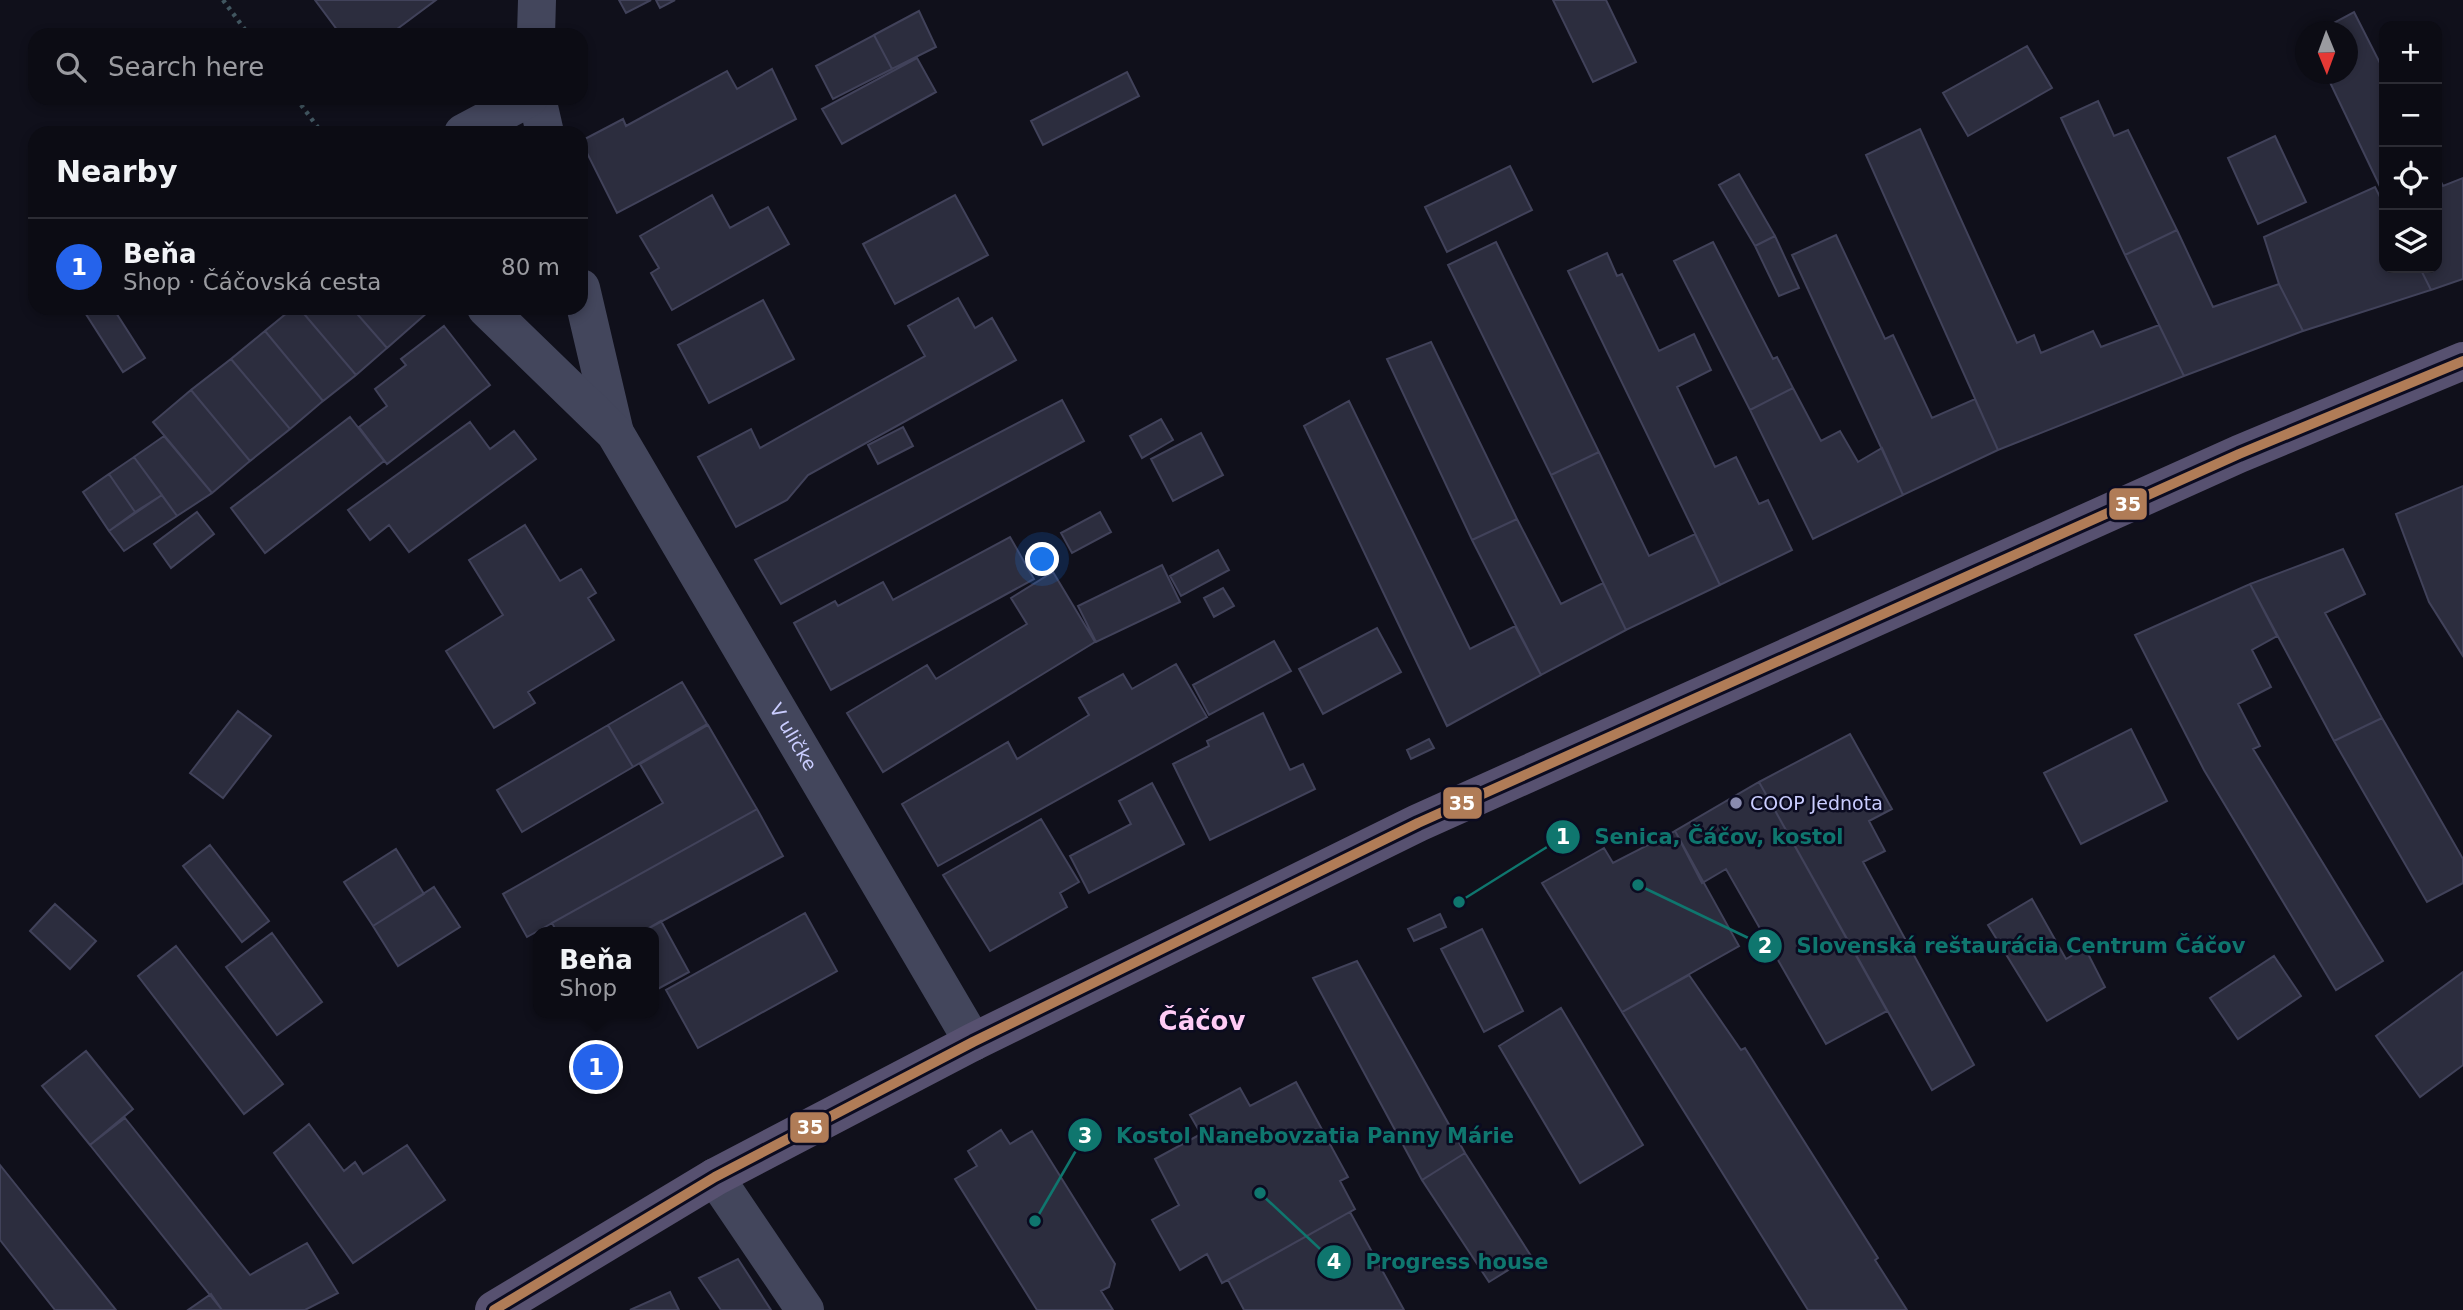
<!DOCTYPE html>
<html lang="en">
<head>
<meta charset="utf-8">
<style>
	:root { --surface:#0c0c14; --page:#1a1a22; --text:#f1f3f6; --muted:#9a9ba0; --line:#2c2c34; --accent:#2563eb }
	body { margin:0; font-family:"DejaVu Sans",sans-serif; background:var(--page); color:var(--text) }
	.controls { position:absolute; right:21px; top:21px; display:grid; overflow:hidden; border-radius:14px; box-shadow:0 4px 10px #0003 }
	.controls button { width:63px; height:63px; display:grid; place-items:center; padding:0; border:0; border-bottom:2px solid var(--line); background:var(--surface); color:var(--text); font:35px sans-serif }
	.compass { position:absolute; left:2295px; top:21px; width:63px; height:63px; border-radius:50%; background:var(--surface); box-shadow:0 4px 10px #0003; rotate:179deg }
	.you { position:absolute; left:1043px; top:560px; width:24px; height:24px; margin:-18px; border:5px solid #fff; border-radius:50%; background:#1a73e8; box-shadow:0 0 0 10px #1a73e833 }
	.badge { display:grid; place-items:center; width:46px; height:46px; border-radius:50%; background:var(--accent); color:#fff; font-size:23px; font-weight:700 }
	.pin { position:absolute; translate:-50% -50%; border:4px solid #fff; box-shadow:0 2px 7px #0006 }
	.popup { position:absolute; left:533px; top:927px; width:126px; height:91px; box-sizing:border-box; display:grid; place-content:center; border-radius:14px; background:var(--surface); filter:drop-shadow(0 2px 5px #0005); font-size:23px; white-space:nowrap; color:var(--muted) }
	.popup b { font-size:26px; color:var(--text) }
	.popup::after { content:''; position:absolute; left:50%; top:100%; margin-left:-14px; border:14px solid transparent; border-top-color:var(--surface) }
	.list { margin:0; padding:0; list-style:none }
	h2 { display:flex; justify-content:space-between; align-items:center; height:91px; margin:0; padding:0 28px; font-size:30px }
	h2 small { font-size:23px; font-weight:400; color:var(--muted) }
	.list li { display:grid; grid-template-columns:46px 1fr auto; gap:21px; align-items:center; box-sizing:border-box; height:98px; padding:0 28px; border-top:2px solid var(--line) }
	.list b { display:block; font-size:26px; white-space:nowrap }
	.list p { margin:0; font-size:23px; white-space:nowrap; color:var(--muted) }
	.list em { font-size:23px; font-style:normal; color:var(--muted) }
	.icon { flex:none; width:38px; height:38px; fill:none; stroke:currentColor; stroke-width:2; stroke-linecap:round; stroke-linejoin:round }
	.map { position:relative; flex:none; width:2463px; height:1310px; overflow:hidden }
	.search { position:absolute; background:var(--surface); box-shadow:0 4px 10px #0003; left:28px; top:28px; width:560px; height:77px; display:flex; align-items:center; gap:18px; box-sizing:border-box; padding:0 24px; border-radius:21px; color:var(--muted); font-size:26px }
	.panel { position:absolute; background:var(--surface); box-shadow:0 4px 10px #0003; left:28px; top:126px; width:560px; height:189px; border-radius:21px }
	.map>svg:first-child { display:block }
	.building { fill:#2c2d3e; stroke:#41425a; stroke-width:2 }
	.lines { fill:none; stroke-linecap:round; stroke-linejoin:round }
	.path { stroke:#415660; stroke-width:4.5; stroke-dasharray:3.5 5; stroke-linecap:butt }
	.minor { stroke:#43465c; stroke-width:38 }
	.major { stroke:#575170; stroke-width:38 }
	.bus-1-casing { stroke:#0b0b20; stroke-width:16 }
	.bus-1 { stroke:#b07c57; stroke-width:10 }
	.poi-dot { fill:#898baf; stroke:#0b0b20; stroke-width:2.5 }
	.labels { text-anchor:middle; stroke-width:5; stroke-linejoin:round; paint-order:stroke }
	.street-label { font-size:19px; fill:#cacdff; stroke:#0b0b20 }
	.poi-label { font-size:19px; fill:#cacdff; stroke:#0b0b20; text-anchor:start }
	.district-label { font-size:26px; font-weight:bold; fill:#ffccf5; stroke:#0b0b20 }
	.leader { fill:none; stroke:#0f766e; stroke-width:2.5 }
	.callout-dot { fill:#0f766e; stroke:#0b0b20; stroke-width:2.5 }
	.mark-label { font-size:21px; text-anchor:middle; font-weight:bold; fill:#fff }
	.callout-label { font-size:21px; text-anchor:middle; font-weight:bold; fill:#0f766e; stroke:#0b0b20; stroke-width:5; stroke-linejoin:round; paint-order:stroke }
	.line-badge { stroke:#0b0b20; stroke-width:2.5 }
	.badge-label { font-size:19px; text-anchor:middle; font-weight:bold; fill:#fff }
</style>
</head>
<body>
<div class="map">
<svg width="2463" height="1310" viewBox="0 0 2463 1310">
	<rect width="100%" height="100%" fill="#10101b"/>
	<path class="building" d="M315,0H436L389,35H341Z
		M619,0H651L626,13Z
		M656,0H675L660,8Z
		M1553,0H1606L1636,62L1593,82Z
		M919,11L936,47L892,69L874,35Z
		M2354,12L2384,71V195L2326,74H2348V32H2317Z
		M874,35L892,69L833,99L816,66Z
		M2027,46L2052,88L1968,136L1943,93Z
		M917,58L936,92L842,144L822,109Z
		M772,69L796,119L617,213L581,141L623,119L626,126L727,71L737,89Z
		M1127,72L1139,96L1043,145L1031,121Z
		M2098,101L2114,136L2128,130L2177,230L2125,255L2061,118Z
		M1920,129L2017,343L2034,335L2041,353L2093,331L2101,347L2159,325L2184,376L1998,450L1866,155Z
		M2275,136L2306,202L2258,224L2228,158Z
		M1510,166L1532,210L1447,252L1425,207Z
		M1739,174L1775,236L1755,246L1719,185Z
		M2437,174L2443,186L2463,178V279L2431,290L2420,268H2437Z
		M2375,187L2384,205V268H2420L2431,290L2303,331L2279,284L2264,237Z
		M712,195L730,228L768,207L789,244L672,310L651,273L659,268L640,236Z
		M955,195L988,255L895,304L863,244Z
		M2177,230L2213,307L2279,284L2303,331L2184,376L2125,255Z
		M1836,235L1885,339L1893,335L1932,418L1975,399L1998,450L1903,495L1792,255Z
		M1775,236L1799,288L1779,296L1755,246Z
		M1496,242L1599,452L1551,475L1448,265Z
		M1713,242L1773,359L1777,357L1793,388L1750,410L1674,261Z
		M1607,253L1617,276L1622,274L1659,351L1694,334L1711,370L1677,387L1715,467L1736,457L1759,504L1768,500L1792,550L1720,585L1568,271Z
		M958,298L975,328L992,318L1016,360L808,475L787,500L736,527L698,457L751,429L760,448L925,356L908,326Z
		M763,300L794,359L709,403L678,345Z
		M82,308H113L145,358L123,372Z
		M293,308H299L356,375L323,401L265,331Z
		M299,308H352L387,348L356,375Z
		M352,308H424L428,312L387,348Z
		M444,326L490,385L387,464L359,427L387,406L375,389L406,365L401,359Z
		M265,331L323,401L290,429L231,359Z
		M1431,342L1517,519L1472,540L1387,359Z
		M231,359L290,429L250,461L191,390Z
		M1793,388L1821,441L1840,431L1858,462L1882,448L1903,495L1813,539L1750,410Z
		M191,390L250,461L212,493L153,422Z
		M1062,400L1084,441L781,604L755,560Z
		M1349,401L1470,649L1515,626L1541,675L1447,726L1304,426Z
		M350,417L384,461L265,553L231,508Z
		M1161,419L1173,440L1142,458L1130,436Z
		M470,422L490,449L514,431L536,459L409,552L389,525L370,540L348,510Z
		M903,427L913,446L878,464L868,445Z
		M1201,433L1223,475L1173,501L1151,459Z
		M164,436L212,493L177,516L134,457Z
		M1599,452L1649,556L1695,534L1720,585L1626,630L1551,475Z
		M134,457L162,495L135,512L109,474Z
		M109,474L135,512L109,531L83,492Z
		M2463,486V656L2429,602L2396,514Z
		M162,495L177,516L124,551L109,531Z
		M197,512L214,534L171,568L154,544Z
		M1100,512L1111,532L1072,553L1061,533Z
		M1517,519L1561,604L1603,583L1626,630L1541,675L1472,540Z
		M525,525L560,581L581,569L596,593L588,598L614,640L528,692L535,703L494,728L446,651L503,615L469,560Z
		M1010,537L1034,579L831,690L794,623L835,601L838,606L883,582L893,600Z
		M2343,549L2365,594L2325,613L2382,718L2334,741L2250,584Z
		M1218,550L1229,570L1181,596L1170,576Z
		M1162,565L1180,602L1096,642L1078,606Z
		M1053,572L1095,642L883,772L847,713L927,665L936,679L1027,624L1011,598Z
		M2250,584L2277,636L2252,650L2271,687L2238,704L2260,746L2253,749L2383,961L2336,990L2204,770L2135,635Z
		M1223,588L1234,606L1214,617L1204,598Z
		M1377,628L1401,672L1323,714L1299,669Z
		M1274,641L1291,671L1209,715L1193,685Z
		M1176,664L1207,717L938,866L902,804L1008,742L1017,759L1089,715L1079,698L1123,674L1132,689Z
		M682,682L707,724L633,767L608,725Z
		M238,711L271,736L223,798L190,773Z
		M1263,713L1290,770L1303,764L1315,789L1210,840L1173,764L1209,746L1207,741Z
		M2382,718L2463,859V883L2427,902L2334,741Z
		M608,725L633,767L522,832L497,790Z
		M708,725L757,809L527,937L503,894L663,803L640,764Z
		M2131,729L2167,801L2081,844L2044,773Z
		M1850,734L1892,809L1869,821L1885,851L1863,862L1974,1065L1932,1090L1759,782Z
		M1429,739L1434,748L1411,759L1407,750Z
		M1759,782L1887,1011L1826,1044L1726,869L1702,883L1675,831Z
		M1152,783L1184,844L1089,893L1070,856L1131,824L1119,801Z
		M757,809L783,856L642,932H557L552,923Z
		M1041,819L1079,882L1060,893L1067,907L990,951L943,875Z
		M1675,831L1739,946L1622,1012L1542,883L1604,848L1613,863Z
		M210,845L269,921L242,942L183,866Z
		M396,849L424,894L373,926L344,882Z
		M434,887L460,927L398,966L373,926Z
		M2032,899L2066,959L2085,948L2105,987L2047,1021L1988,925Z
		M55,904L96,941L70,969L30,931Z
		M805,913L837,971L698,1048L666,990Z
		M1440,914L1446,927L1414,941L1408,929Z
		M661,921L689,972L654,991V932H642Z
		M1482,929L1523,1011L1484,1032L1441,949Z
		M272,933L322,1002L277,1035L226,967Z
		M176,946L283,1084L244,1114L138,976Z
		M2274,956L2301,996L2238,1039L2210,998Z
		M1357,961L1465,1153L1422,1180L1313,978Z
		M2463,972V1065L2420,1097L2376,1036Z
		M1689,975L1741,1050L1745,1048L1878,1258L1875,1260L1907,1310H1808L1622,1012Z
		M1561,1008L1643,1145L1580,1183L1499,1046Z
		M86,1051L133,1109L90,1145L42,1086Z
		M1296,1082L1348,1177L1340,1181L1355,1209L1222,1283L1207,1254L1180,1270L1152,1220L1179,1205L1155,1159L1201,1134L1190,1115L1240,1088L1250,1106Z
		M125,1118L250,1275L307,1243L338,1293L305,1310H222L90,1145Z
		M309,1124L344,1171L355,1162L363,1174L407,1145L445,1200L353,1263L274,1153Z
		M1001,1130L1010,1144L1032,1131L1115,1264L1109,1287L1101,1291L1113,1310H1037L955,1179L977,1166L968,1151Z
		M1465,1153L1531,1256L1489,1282L1422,1180Z
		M0,1165L116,1310H55L0,1240Z
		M1350,1212L1404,1310H1244L1228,1280Z
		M738,1259L771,1310H721L699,1278Z
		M670,1292L679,1310H630Z
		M211,1294L222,1310H188Z"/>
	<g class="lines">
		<path class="path" d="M223,0L249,35
			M296,98L322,133"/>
		<g class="minor">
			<path d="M536,35L537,0"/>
			<path d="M537,98L545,133"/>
			<path d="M463,133L529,98"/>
			<path d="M581,288L615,433"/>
			<path id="s1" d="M486,308L615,433L973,1042"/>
			<path d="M715,1177L805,1310"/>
		</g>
		<path class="major" d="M494,1310L715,1177L973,1042L1418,823L2239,454L2463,361"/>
		<g class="bus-1-casing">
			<path id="bus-1" d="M494,1310L715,1177L973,1042L1418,823L2239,454L2463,361"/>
		</g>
		<use href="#bus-1" class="bus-1"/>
	</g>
	<circle class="poi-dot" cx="1736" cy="803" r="7"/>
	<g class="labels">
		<g class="street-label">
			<text dy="7" stroke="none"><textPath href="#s1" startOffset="532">V uličke</textPath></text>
		</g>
		<g class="poi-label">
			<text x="1750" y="810">COOP Jednota</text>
		</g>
		<g class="district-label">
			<text x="1202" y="1030">Čáčov</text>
		</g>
	</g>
	<path class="leader" d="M1459 902L1563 837M1638 885L1765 946M1035 1221L1085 1135M1260 1193L1334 1262"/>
	<g class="callout-dot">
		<circle cx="1459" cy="902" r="7"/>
		<circle cx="1638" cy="885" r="7"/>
		<circle cx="1035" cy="1221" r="7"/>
		<circle cx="1260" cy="1193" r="7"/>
		<circle cx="1563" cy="837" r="18"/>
		<circle cx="1765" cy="946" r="18"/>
		<circle cx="1085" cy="1135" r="18"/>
		<circle cx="1334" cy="1262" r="18"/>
	</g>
	<g class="mark-label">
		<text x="1563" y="844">1</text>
		<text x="1765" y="953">2</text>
		<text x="1085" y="1143">3</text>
		<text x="1334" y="1269">4</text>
	</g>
	<g class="callout-label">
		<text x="1719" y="844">Senica, Čáčov, kostol</text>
		<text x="2021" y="953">Slovenská reštaurácia Centrum Čáčov</text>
		<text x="1315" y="1143">Kostol Nanebovzatia Panny Márie</text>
		<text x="1457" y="1269">Progress house</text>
	</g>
	<g class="line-badge">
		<rect x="2108" y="487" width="40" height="34" rx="7" fill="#b07c57"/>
		<rect x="1442" y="786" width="41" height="34" rx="7" fill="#b07c57"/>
		<rect x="789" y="1111" width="41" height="33" rx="7" fill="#b07c57"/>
	</g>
	<g class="badge-label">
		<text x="2128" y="511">35</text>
		<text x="1462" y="810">35</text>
		<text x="810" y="1134">35</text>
	</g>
</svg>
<div class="controls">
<button>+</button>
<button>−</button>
<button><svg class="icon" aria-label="locate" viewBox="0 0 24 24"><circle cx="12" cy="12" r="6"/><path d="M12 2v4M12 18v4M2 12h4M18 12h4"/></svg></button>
<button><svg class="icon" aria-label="layers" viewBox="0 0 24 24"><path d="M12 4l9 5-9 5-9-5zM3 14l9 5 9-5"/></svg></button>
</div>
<svg class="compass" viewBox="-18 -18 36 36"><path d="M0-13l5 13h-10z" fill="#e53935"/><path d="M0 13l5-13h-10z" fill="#9a9ba0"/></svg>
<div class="you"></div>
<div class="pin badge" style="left:596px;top:1067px">1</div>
<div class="popup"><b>Beňa</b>Shop</div>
<div class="search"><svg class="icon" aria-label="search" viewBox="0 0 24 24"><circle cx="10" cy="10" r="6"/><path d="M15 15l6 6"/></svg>Search here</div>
<section class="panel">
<h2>Nearby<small></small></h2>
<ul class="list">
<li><span class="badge">1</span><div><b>Beňa</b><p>Shop · Čáčovská cesta</p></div><em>80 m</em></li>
</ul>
</section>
</div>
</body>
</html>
